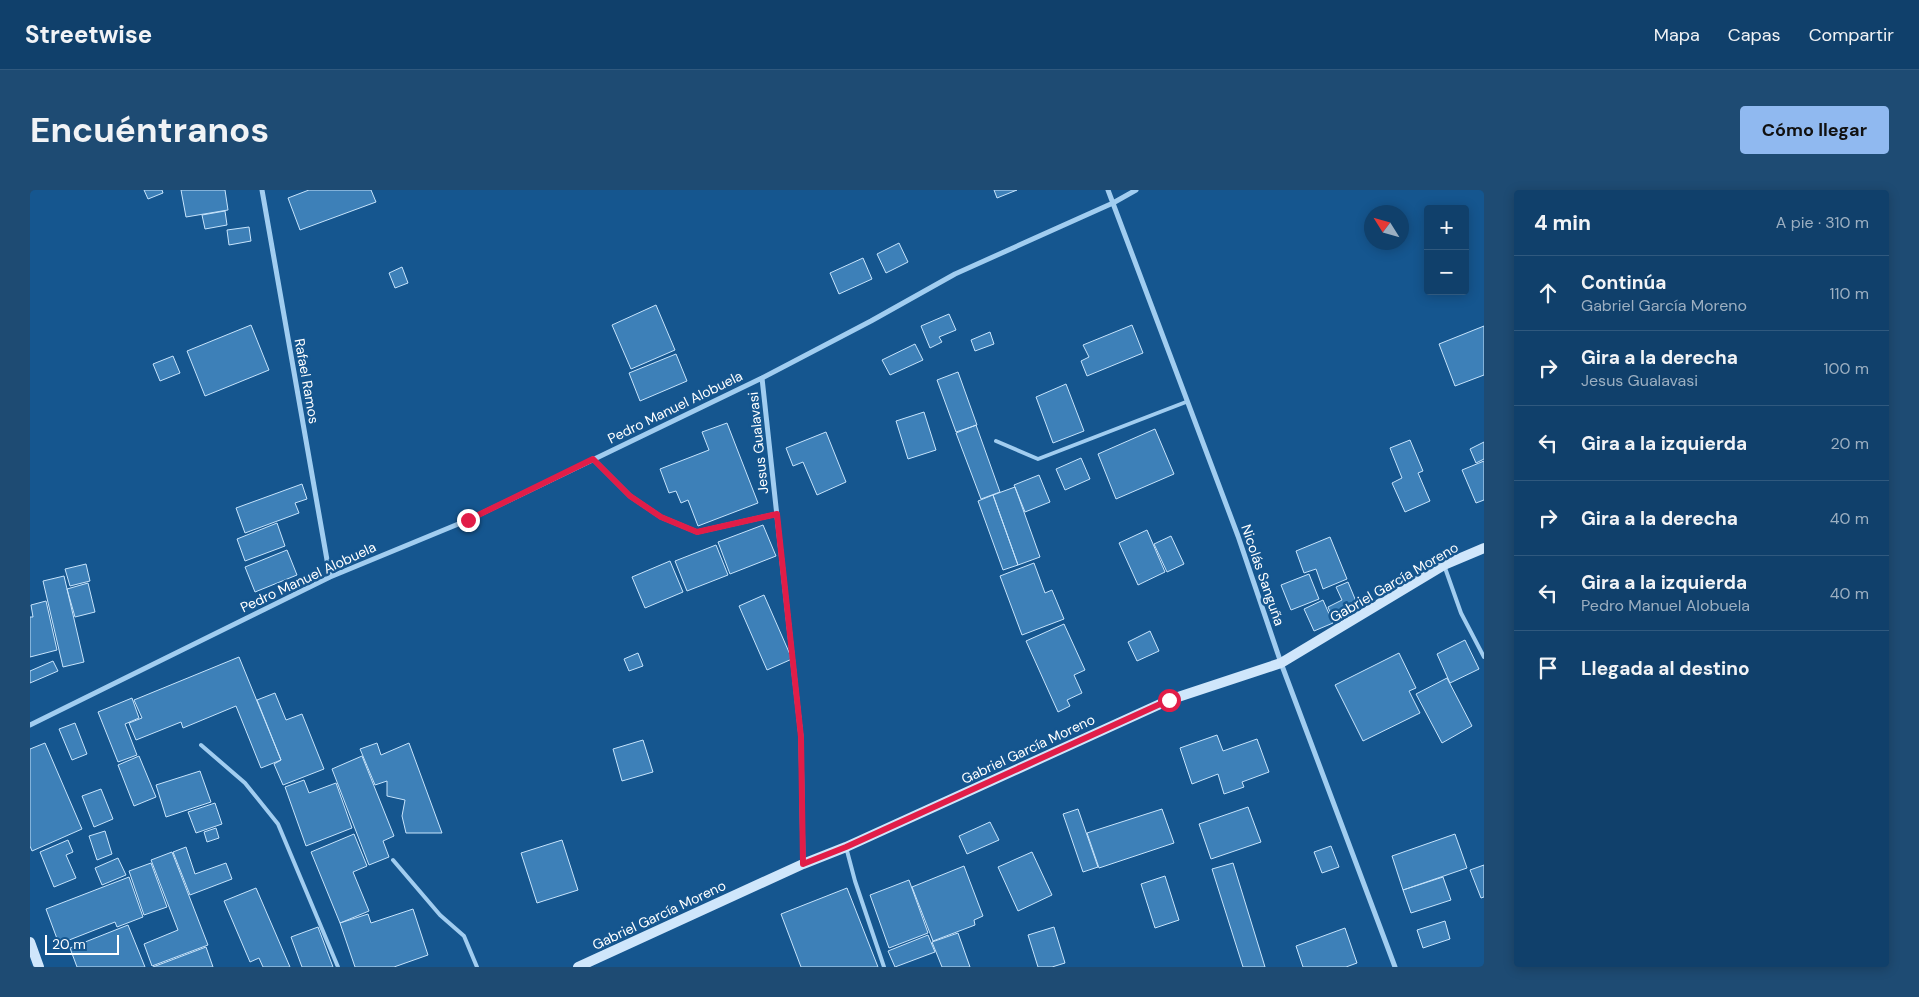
<!DOCTYPE html>
<html lang="es">
<head>
<meta charset="utf-8">
<style>
	:root { --surface:#10406b; --page:#1e4b73; --text:#f1f3f6; --muted:#9cafc1; --line:#30597e; --accent:#90b9f0 }
	body { margin:0; font-family:"DM Sans",sans-serif; background:var(--page); color:var(--text) }
	.controls { position:absolute; right:15px; top:15px; display:grid; overflow:hidden; border-radius:5px; box-shadow:0 2px 12px #0003 }
	.controls button { width:45px; height:45px; display:grid; place-items:center; padding:0; border:0; border-bottom:1px solid var(--line); background:var(--surface); color:var(--text); font:25px sans-serif }
	.compass { position:absolute; left:1334px; top:15px; width:45px; height:45px; border-radius:50%; background:var(--surface); box-shadow:0 2px 12px #0003; rotate:307deg }
	.scale { position:absolute; left:15px; bottom:12px; width:74px; box-sizing:border-box; padding-left:5px; border:2px solid #fff; border-top:0; font-size:14px; line-height:18px; white-space:nowrap; color:#fff; -webkit-text-stroke:4px #15568f; paint-order:stroke }
	.stop { position:absolute; width:15px; height:15px; margin:-11px; border:4px solid #e11d48; border-radius:50%; background:#fff }
	.stop.end { background:#e11d48; border-color:#fff; box-shadow:0 1px 5px #0008 }
	.list { margin:0; padding:0; list-style:none }
	h2 { display:flex; justify-content:space-between; align-items:center; height:65px; margin:0; padding:0 20px; font-size:21px }
	h2 small { font-size:16px; font-weight:400; color:var(--muted) }
	.list li { display:grid; grid-template-columns:32px 1fr auto; gap:15px; align-items:center; box-sizing:border-box; height:75px; padding:0 20px; border-top:1px solid var(--line) }
	.list b { display:block; font-size:19px; white-space:nowrap }
	.list p { margin:0; font-size:16px; white-space:nowrap; color:var(--muted) }
	.list em { font-size:16px; font-style:normal; color:var(--muted) }
	.icon { flex:none; width:28px; height:28px; fill:none; stroke:currentColor; stroke-width:2; stroke-linecap:round; stroke-linejoin:round }
	.map { position:relative; flex:none; width:1454px; height:777px; overflow:hidden; border-radius:5px }
	header { display:flex; align-items:center; gap:30px; box-sizing:border-box; height:70px; padding:0 25px; background:var(--surface); border-bottom:1px solid var(--line) }
	header strong { font-size:24px }
	nav { display:flex; gap:28px; margin-inline-start:auto; font-size:18px }
	.intro { display:flex; align-items:center; justify-content:space-between; box-sizing:border-box; height:120px; padding:0 30px }
	h1 { margin:0; font-size:35px }
	.button { padding:12px 22px; border-radius:5px; background:var(--accent); color:#111; font-size:18px; font-weight:700 }
	main { display:flex; gap:30px; padding:0 30px }
	aside { flex:1; background:var(--surface); border-radius:5px; box-shadow:0 2px 12px #0003 }
	.map>svg:first-child { display:block }
	.building { fill:#3d80b8; stroke:#c7e4fc }
	.lines { fill:none; stroke-linecap:round; stroke-linejoin:round }
	.lane { stroke:#a1cdf0; stroke-width:4 }
	.street { stroke:#a1cdf0; stroke-width:5 }
	.secondary { stroke:#cfe6fb; stroke-width:10 }
	.route { stroke:#e11d48; stroke-width:6 }
	.labels { text-anchor:middle; stroke-width:5; stroke-linejoin:round; paint-order:stroke }
	.street-label { font-size:14px; fill:#fff; stroke:#15568f }
</style>
</head>
<body>
<header>
<strong>Streetwise</strong>
<nav><a>Mapa</a><a>Capas</a><a>Compartir</a></nav>
</header>
<div class="intro"><h1>Encuéntranos</h1><a class="button">Cómo llegar</a></div>
<main>
<div class="map">
<svg width="1454" height="777" viewBox="0 0 1454 777">
	<rect width="100%" height="100%" fill="#15568f"/>
	<path class="building" d="M114,0H132L133,3L118,9Z
		M151,0H195L198,20L156,27Z
		M279,0H341L346,12L270,40L258,8Z
		M964,0H987L967,8Z
		M195,21L197,35L175,39L172,25Z
		M219,37L221,51L199,55L197,40Z
		M869,53L878,72L856,83L847,64Z
		M833,68L842,89L809,104L800,83Z
		M372,77L378,93L365,98L359,83Z
		M626,115L645,160L601,179L582,135Z
		M919,124L926,140L909,147L912,152L900,158L891,136Z
		M221,135L239,180L175,206L157,161Z
		M1102,135L1113,163L1057,186L1051,171L1059,167L1053,155Z
		M1454,136V185L1425,196L1409,154Z
		M960,142L964,154L945,161L941,150Z
		M885,154L893,170L860,185L852,170Z
		M646,164L657,191L610,211L599,183Z
		M143,166L150,183L130,191L123,174Z
		M928,182L947,235L926,242L907,190Z
		M1036,194L1054,241L1023,253L1006,207Z
		M894,222L906,260L878,269L866,231Z
		M697,233L728,313L668,336L658,310L651,313L646,301L639,303L630,279L679,260L672,242Z
		M946,235L970,302L951,309L926,243Z
		M1125,239L1144,284L1086,309L1068,264Z
		M796,242L816,292L787,305L773,272L763,276L756,258Z
		M1380,250L1393,281L1388,283L1400,311L1375,322L1362,293L1372,288L1360,258Z
		M1454,252V269L1446,273L1440,259Z
		M1051,268L1060,289L1035,300L1026,279Z
		M1454,271V310L1446,313L1432,280Z
		M1009,285L1020,312L995,322L984,295Z
		M272,294L277,309L265,313L269,323L215,343L206,318Z
		M985,297L1010,367L988,375L963,305Z
		M963,305L988,375L973,380L948,311Z
		M247,333L255,356L215,371L207,349Z
		M733,335L746,366L700,384L688,352Z
		M1117,340L1135,382L1108,395L1089,353Z
		M1141,346L1154,374L1137,382L1124,354Z
		M1300,347L1317,389L1293,399L1286,379L1274,383L1266,361Z
		M686,355L698,385L657,401L645,371Z
		M257,360L267,385L225,402L215,377Z
		M640,371L653,402L615,418L602,387Z
		M1004,373L1015,403L1022,400L1034,429L992,445L970,386Z
		M56,374L60,391L40,396L35,379Z
		M1279,384L1289,409L1261,420L1251,395Z
		M34,386L54,472L33,477L13,391Z
		M1318,392L1330,421L1304,432L1298,417L1312,410L1306,397Z
		M58,393L65,422L45,427L37,399Z
		M734,405L762,469L737,480L709,416Z
		M1293,410L1303,433L1284,441L1274,419Z
		M16,411L27,460L0,467V427H3L1,415Z
		M1034,434L1055,480L1044,485L1052,503L1037,510L1040,516L1028,522L996,451Z
		M1120,441L1129,461L1107,471L1098,452Z
		M1435,450L1449,479L1420,493L1407,464Z
		M608,463L613,476L599,481L594,469Z
		M1369,463L1386,498L1379,501L1390,523L1333,551L1305,495Z
		M209,467L251,570L231,578L206,516L153,538L151,532L106,550L99,533L112,528L104,510Z
		M23,471L28,481L0,493V481Z
		M1417,488L1442,536L1412,553L1386,504Z
		M245,503L256,530L272,524L294,579L253,595L244,574L251,570L227,510Z
		M102,508L109,528L95,534L107,565L88,572L68,522Z
		M45,533L57,564L42,570L29,539Z
		M1187,545L1193,561L1227,549L1239,582L1212,592L1214,597L1194,604L1188,584L1162,594L1150,558Z
		M613,550L623,582L592,591L583,559Z
		M15,553L52,639L2,661L0,656V559Z
		M347,553L351,565L379,553L412,643H376L372,626L375,610L357,606V591L345,595L330,559Z
		M109,566L126,607L104,616L88,575Z
		M332,566L364,646L353,651L359,667L339,675L302,579Z
		M170,581L181,612L136,627L126,595Z
		M274,590L279,603L306,593L322,638L276,656L255,597Z
		M71,599L83,629L64,637L52,606Z
		M185,613L192,634L166,643L158,622Z
		M1218,617L1231,652L1181,669L1169,634Z
		M1048,619L1068,677L1053,682L1033,624Z
		M1132,619L1144,653L1069,678L1057,643Z
		M960,632L969,650L937,664L929,646Z
		M186,638L189,648L177,652L174,642Z
		M75,641L82,664L67,670L59,646Z
		M324,644L337,676L323,682L339,721L310,733L281,662Z
		M1425,644L1437,678L1373,700L1362,666Z
		M38,650L43,662L36,665L46,688L24,697L10,662Z
		M532,650L548,700L507,713L491,663Z
		M1301,656L1309,677L1292,683L1284,662Z
		M156,657L165,684L196,673L202,689L160,705L143,662Z
		M142,662L178,755L122,776L114,754L148,740L121,670Z
		M1002,662L1022,705L988,721L968,677Z
		M88,668L96,685L72,695L65,678Z
		M121,673L137,717L114,725L99,681Z
		M1203,673L1235,777H1213L1182,679Z
		M1454,675V707L1451,708L1440,680Z
		M934,676L953,726L944,730L945,735L903,751L882,697Z
		M1135,686L1149,730L1125,738L1111,694Z
		M99,687L113,727L87,737L85,732L29,754L16,719Z
		M1413,687L1421,710L1381,723L1373,700Z
		M879,690L898,743L859,758L840,705Z
		M226,698L260,777H233L229,768L220,772L194,711Z
		M817,698L848,777H771L751,724Z
		M383,719L398,765L364,777H325L310,733L338,724L341,733Z
		M1415,731L1420,749L1393,758L1387,740Z
		M98,735L115,777H47L40,758Z
		M288,737L303,777H272L261,747Z
		M1024,737L1035,773L1022,777H1008L998,745Z
		M1315,738L1327,773L1316,777H1273L1266,756Z
		M928,743L940,777H912L902,752Z
		M898,745L905,762L865,777L858,761Z
		M176,757L183,777H123Z"/>
	<g class="lines">
		<path class="lane" d="M966,251L1008,269L1156,212
			M1414,375L1431,423L1454,467
			M171,555L215,593L248,634L308,777
			M816,657L825,691L854,777
			M363,670L410,725L434,746L447,777"/>
		<path class="street" d="M232,0L300,387
			M1078,0L1208,346L1251,473L1365,777
			M732,188L771,547L773,674
			M563,269L600,306L631,327L667,342L747,324
			M0,535L300,387L438,330L732,188L841,131L925,84L1083,13L1106,0"/>
		<path class="secondary" d="M0,752L9,777
			M548,777L773,674L816,657L1139,510L1251,473L1414,375L1454,358"/>
	</g>
	<g class="lines">
		<path class="route" d="M438,330L563,269L600,306L631,327L667,342L747,324L771,547L773,674L816,657L1139,510"/>
	</g>
	<g class="labels">
		<g class="street-label">
			<text transform="translate(277 191) rotate(80)" y="5">Rafael Ramos</text>
			<text transform="translate(645 217) rotate(-26)" y="5">Pedro Manuel Alobuela</text>
			<text transform="translate(728 253) rotate(-96)" y="5">Jesus Gualavasi</text>
			<text transform="translate(1233 385) rotate(71)" y="5">Nicolás Sanguña</text>
			<text transform="translate(278 387) rotate(-25)" y="5">Pedro Manuel Alobuela</text>
			<text transform="translate(1364 392) rotate(-30)" y="5">Gabriel García Moreno</text>
			<text transform="translate(998 559) rotate(-25)" y="5">Gabriel García Moreno</text>
			<text transform="translate(629 725) rotate(-25)" y="5">Gabriel García Moreno</text>
		</g>
	</g>
</svg>
<div class="controls">
<button>+</button>
<button>−</button>
</div>
<svg class="compass" viewBox="-18 -18 36 36"><path d="M0-13l5 13h-10z" fill="#e53935"/><path d="M0 13l5-13h-10z" fill="#9cafc1"/></svg>
<div class="scale">20 m</div>
<div class="stop" style="left:1139px;top:510px"></div>
<div class="stop end" style="left:438px;top:330px"></div>
</div>
<aside>
<h2>4 min<small>A pie · 310 m</small></h2>
<ul class="list">
<li><svg class="icon" aria-label="ahead" viewBox="0 0 24 24"><path d="M12 20V5M6 11l6-6 6 6"/></svg><div><b>Continúa</b><p>Gabriel García Moreno</p></div><em>110 m</em></li>
<li><svg class="icon" aria-label="right" viewBox="0 0 24 24"><path d="M7 20v-9h11M14 6l5 5-5 5"/></svg><div><b>Gira a la derecha</b><p>Jesus Gualavasi</p></div><em>100 m</em></li>
<li><svg class="icon" aria-label="left" viewBox="0 0 24 24"><path d="M17 20v-9H6M10 6l-5 5 5 5"/></svg><div><b>Gira a la izquierda</b></div><em>20 m</em></li>
<li><svg class="icon" aria-label="right" viewBox="0 0 24 24"><path d="M7 20v-9h11M14 6l5 5-5 5"/></svg><div><b>Gira a la derecha</b></div><em>40 m</em></li>
<li><svg class="icon" aria-label="left" viewBox="0 0 24 24"><path d="M17 20v-9H6M10 6l-5 5 5 5"/></svg><div><b>Gira a la izquierda</b><p>Pedro Manuel Alobuela</p></div><em>40 m</em></li>
<li><svg class="icon" aria-label="arrive" viewBox="0 0 24 24"><path d="M6 21V4h12l-3 4 3 4H6"/></svg><div><b>Llegada al destino</b></div></li>
</ul>
</aside>
</main>
</body>
</html>
